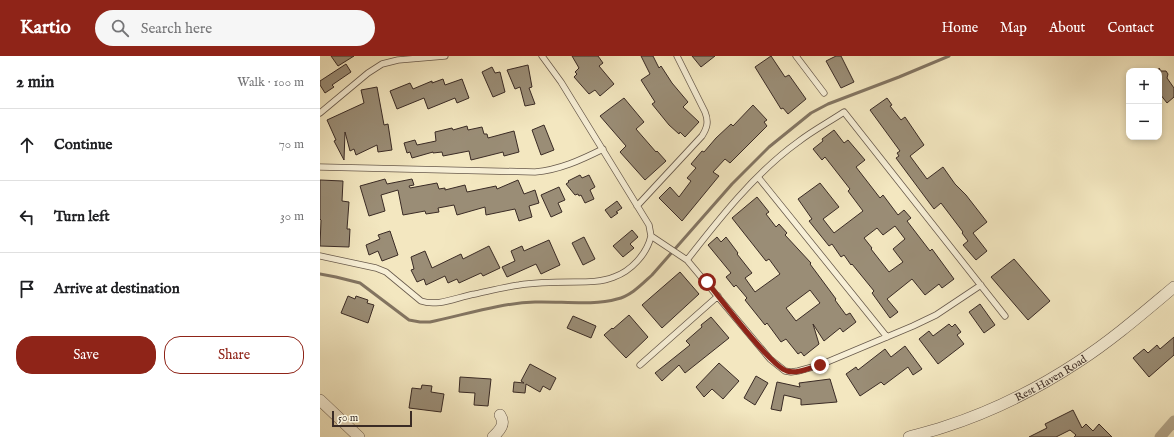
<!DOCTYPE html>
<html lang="en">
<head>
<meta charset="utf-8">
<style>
	:root { --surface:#fff; --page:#f6f6f6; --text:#202124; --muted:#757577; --line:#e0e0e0; --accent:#8f2418 }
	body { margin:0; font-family:"IM FELL English",serif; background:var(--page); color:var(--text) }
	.controls { position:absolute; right:12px; top:12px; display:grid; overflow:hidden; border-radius:8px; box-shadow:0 2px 6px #0003 }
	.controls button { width:36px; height:36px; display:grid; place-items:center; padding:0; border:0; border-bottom:1px solid var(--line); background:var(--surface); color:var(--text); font:20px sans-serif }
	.scale { position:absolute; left:12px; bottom:10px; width:80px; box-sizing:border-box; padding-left:4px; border:2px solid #3a2b25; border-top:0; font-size:11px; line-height:14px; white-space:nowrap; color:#3a2b25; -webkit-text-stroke:3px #f7efd6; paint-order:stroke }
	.stop { position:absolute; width:12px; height:12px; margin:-9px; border:3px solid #8f2418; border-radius:50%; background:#fff }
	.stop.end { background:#8f2418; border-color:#fff; box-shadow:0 1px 4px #0008 }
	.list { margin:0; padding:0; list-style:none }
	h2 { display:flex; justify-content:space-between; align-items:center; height:52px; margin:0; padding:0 16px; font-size:17px }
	h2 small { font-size:13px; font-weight:400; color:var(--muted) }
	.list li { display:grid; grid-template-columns:26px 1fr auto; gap:12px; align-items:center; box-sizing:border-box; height:72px; padding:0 16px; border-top:1px solid var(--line) }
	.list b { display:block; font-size:15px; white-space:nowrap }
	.list em { font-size:13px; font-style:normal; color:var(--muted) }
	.actions { display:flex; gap:8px; padding:12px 16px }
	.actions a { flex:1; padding:9px 0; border:1px solid var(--accent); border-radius:16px; text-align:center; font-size:14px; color:var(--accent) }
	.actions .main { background:var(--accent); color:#fff }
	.icon { flex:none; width:22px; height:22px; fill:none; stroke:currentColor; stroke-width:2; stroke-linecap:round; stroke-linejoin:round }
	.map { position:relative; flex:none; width:854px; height:381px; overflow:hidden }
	header { display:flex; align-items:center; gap:24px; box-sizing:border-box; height:56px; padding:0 20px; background:var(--accent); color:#fff }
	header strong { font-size:19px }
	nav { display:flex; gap:22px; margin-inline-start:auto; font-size:14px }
	.search { width:280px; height:36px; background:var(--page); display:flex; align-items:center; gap:10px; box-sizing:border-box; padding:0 14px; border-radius:22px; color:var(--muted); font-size:15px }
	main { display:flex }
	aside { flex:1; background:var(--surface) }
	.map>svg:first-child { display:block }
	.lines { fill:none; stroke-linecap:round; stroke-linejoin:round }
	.stream { stroke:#837562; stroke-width:3 }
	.canal { stroke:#b4a78b; stroke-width:11 }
	.building { fill:#9a8d76; stroke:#3a2b25; fill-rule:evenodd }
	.service-casing { stroke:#685a4c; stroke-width:7 }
	.minor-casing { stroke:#685a4c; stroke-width:12 }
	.service { stroke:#f7efd6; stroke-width:5.5 }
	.minor { stroke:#f7efd6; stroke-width:11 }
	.route { stroke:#8f2418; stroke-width:5 }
	.labels { text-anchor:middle; stroke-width:3; stroke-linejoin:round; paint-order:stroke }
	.street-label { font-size:11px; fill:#3a2b25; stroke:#f7efd6 }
</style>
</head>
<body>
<header>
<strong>Kartio</strong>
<div class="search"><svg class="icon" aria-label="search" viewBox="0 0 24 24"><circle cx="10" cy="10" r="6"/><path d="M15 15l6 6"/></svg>Search here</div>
<nav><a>Home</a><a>Map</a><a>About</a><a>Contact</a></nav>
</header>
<main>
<aside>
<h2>2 min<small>Walk · 100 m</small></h2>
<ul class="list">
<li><svg class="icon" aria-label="ahead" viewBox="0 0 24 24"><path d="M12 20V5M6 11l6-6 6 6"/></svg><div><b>Continue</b></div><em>70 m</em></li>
<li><svg class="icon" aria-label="left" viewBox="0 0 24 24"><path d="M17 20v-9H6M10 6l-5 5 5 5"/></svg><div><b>Turn left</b></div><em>30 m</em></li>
<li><svg class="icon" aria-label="arrive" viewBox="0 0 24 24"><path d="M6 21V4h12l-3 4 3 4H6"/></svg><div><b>Arrive at destination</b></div></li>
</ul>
<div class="actions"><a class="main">Save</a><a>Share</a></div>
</aside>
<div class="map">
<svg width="854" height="381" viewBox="0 0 854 381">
	<rect width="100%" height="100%" fill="#f3e7c0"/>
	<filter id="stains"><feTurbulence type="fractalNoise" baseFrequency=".005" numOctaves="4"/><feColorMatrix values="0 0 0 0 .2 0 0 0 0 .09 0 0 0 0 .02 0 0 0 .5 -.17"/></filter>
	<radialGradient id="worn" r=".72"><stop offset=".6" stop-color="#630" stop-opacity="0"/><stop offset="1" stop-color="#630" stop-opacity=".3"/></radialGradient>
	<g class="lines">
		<path class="stream" d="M0,218L16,221L40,227L89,264L100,266H110C144,259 180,247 215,246C240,245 273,250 297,243C311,240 322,228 332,219L412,128L449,91L491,57L508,48L579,21L629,0"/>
		<path class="canal" d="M840,381L854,365"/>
	</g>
	<path class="building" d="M11,0H34L18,10Z
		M252,0H278L283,7L279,10L294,28L280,40L275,34L269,38L254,21L257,18L255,16L259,12Z
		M321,0H333L339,12L341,10L352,27L368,46L363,51L379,66L365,81L360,76L359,78L349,69L332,48L335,46L321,24L330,18Z
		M372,0H395L381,11Z
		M451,0L465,21L469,19L486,43L468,58L463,52L461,53L435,11Z
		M516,0H521L534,26L521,32L506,5Z
		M26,8L31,16L12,29L14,31L5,37L0,29V25Z
		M208,9L212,31L209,32L215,48L205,50L200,31L195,33L187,14Z
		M172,11L175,17L180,16L185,36L173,41L162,16Z
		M839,12L841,15H846L848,18L847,22L854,32V41L847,47L840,38L839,41Z
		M123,23L125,29L142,23L149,42L137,47L135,42L108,53L104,42L77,53L70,35L90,27L93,33L112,25V27Z
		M57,31L64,69L68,68L72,94L58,96L57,89L36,99L34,93L30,95L25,76L24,104L14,85L16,84L7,64L44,47L41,34Z
		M304,42L324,66L316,73L336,96L337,95L346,105L325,124L300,96L306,90L280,60Z
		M567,42L572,49L570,50L581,64L585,61L604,89L590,100L607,123L623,111L635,128L646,139L667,166L653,177L667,195L656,204L643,189L648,185L642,177L643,176L621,147L614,153L576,102L579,100L577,97L580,95L550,54Z
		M433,49L447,64L444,66L447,70L410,107L405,103L393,116L399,120L362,165L339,142L350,131L359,141L371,125L367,122L376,112L371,108L382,95L384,96L396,82L411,68L413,70Z
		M224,69L234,94L221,99L212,74Z
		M147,70L148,74L162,71L164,78H167L168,82L194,75L199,96L184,100L183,96L151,104L149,95L123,100L122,96L113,97V96L92,102L90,96L87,97L84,87L95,84L97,89L116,85L115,76L132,72L133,74Z
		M514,74L524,87L528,84L545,104L536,111L560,142L563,139L578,159L584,154L591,162L587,165L610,195L612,193L634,223L622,232L619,228L605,239L592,223L567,243L578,256L570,262L552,237L554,235L532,208L531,209L524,199L521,201L512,188L509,190L489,165L492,163L478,143L500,127L519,151L503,163L514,177L543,155L528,135L530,133L505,101L502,104L493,93L503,85L502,83ZM575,170L585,183L573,193L583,206L569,216L551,193L552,192L544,182L557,172L563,179Z
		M260,119L262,122L269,119L275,131L270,134L274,143L265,147L261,139L259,140L258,138L255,139L246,128L249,126L248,125Z
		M65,123L67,128L92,123L94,129L89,130L90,132L117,127L119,133L125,132V134L145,129L147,136L176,130L177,133L198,124L204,138L215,134L219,147L209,150L212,161L199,165L195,153L166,159L165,151L137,159L134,149L118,152L119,156L106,158L105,155L83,159L78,134L61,139L65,155L49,160L40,130Z
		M0,124L23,125L22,145L29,146L27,173H30L29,191L0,190L1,164L0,163Z
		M239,131L245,144L238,147L242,156L231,161L221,139Z
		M437,141L449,156L446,158L456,171L459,168L467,177L465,179L491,207L490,208L516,243L515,244L526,259L530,257L536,266L523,276L520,272L504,285L493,268L499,288L484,300L481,296L478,298L466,283L461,286L447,267L445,269L425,244L427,242L416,229L414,231L406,221L411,217L388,189L397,181L401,186L406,181L418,197L417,198L432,217L425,222L435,236L460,218L449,203L446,205L412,162ZM490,234L500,247L476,265L466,252Z
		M297,145L302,152L296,156L298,157L291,162L285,154Z
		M312,174L318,181L310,188L314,192L303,201L293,190Z
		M70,175L78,199L62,205L58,195L49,199L46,189L60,183L58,179Z
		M264,181L275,203L263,209L252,187Z
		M229,184L240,209L221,218L216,208L187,221L182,211L195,205L191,195L202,190L204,195Z
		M169,190L180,212L163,220L161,217L139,227L137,223L128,227L125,220L106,229L104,223L97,226L91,214L94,213L91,201L105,195L112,212L141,198L143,203Z
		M694,203L730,245L708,264L671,221Z
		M360,216L379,238L342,272L322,249Z
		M28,240L35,243L36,240L48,244L47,247L54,249L48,267L21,257Z
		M660,248L675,269L664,277L649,256Z
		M309,259L328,281L306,302L284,279L292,272L293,273Z
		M253,260L276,270L271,282L247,272Z
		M391,261L409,282L365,317L359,309L342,325L335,317L370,289L366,285L382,271L381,269Z
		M629,268L632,271L635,268L641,276L637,279L644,288L618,308L599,283L609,275L613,280Z
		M854,281V299L829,321L813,302L824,293L828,297L837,289L840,293Z
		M585,290L602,313L593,319L588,311L564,329L561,326L540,340L526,318L536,311L538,314L565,293L571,301Z
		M399,307L419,325L403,343L392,333L384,341L376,331Z
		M210,308L236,322L230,334L223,330L220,336L206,328L205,337L193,336L194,326L204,327L201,325Z
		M436,320L448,327L435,349L424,342Z
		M140,321L171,323L168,350L154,349L155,337L139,336Z
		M510,323L517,346L481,349V343L464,339L461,355L451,353L457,326L480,331L479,327Z
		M102,329L112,330L111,336L124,338L121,356L89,352L92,332L101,333Z
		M753,354L762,372L766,368L773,375L779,368L792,381H754L756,379L750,374L736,381H709L727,372L725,368Z"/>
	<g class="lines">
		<g class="service-casing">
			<path id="service" d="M222,0L241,26L329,169L331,180L367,204L450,303L465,315L471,316L478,315L500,309L593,270L616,259L661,229
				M476,0L504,37
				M0,57L48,17L62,8L78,4L125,0
				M0,111L215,116C239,114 261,104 283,93
				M438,121L567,281
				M317,150L382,80C387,72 389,66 385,56L357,0
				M0,200L56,212L66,216L101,245C118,251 137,241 155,238C169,235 184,231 199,229C217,226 236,226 254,226C267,226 282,226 294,221C311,215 327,198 331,180
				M367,204C399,163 435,117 478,86C492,75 509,66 524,56L685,260
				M320,309L398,240"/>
		</g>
		<g class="minor-casing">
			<g id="minor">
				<path d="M0,344L39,381"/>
				<path d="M173,381C180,374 186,368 180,359"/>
				<path id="s1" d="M589,381C600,378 612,375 624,371C671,356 717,333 758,306C792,284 823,257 854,231"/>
			</g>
		</g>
		<use href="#service" class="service"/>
		<use href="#minor" class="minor"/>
	</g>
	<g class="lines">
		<path class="route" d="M387,226C400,242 451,311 467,315C477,318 489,312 500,309"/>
	</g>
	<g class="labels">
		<g class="street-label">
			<text dy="4" stroke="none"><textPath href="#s1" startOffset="154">Rest Haven Road</textPath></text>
		</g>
	</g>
	<rect width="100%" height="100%" filter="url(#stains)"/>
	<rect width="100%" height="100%" fill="url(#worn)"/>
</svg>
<div class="controls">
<button>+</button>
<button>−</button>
</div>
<div class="scale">50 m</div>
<div class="stop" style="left:387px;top:226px"></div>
<div class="stop end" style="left:500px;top:309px"></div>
</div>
</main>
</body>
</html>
